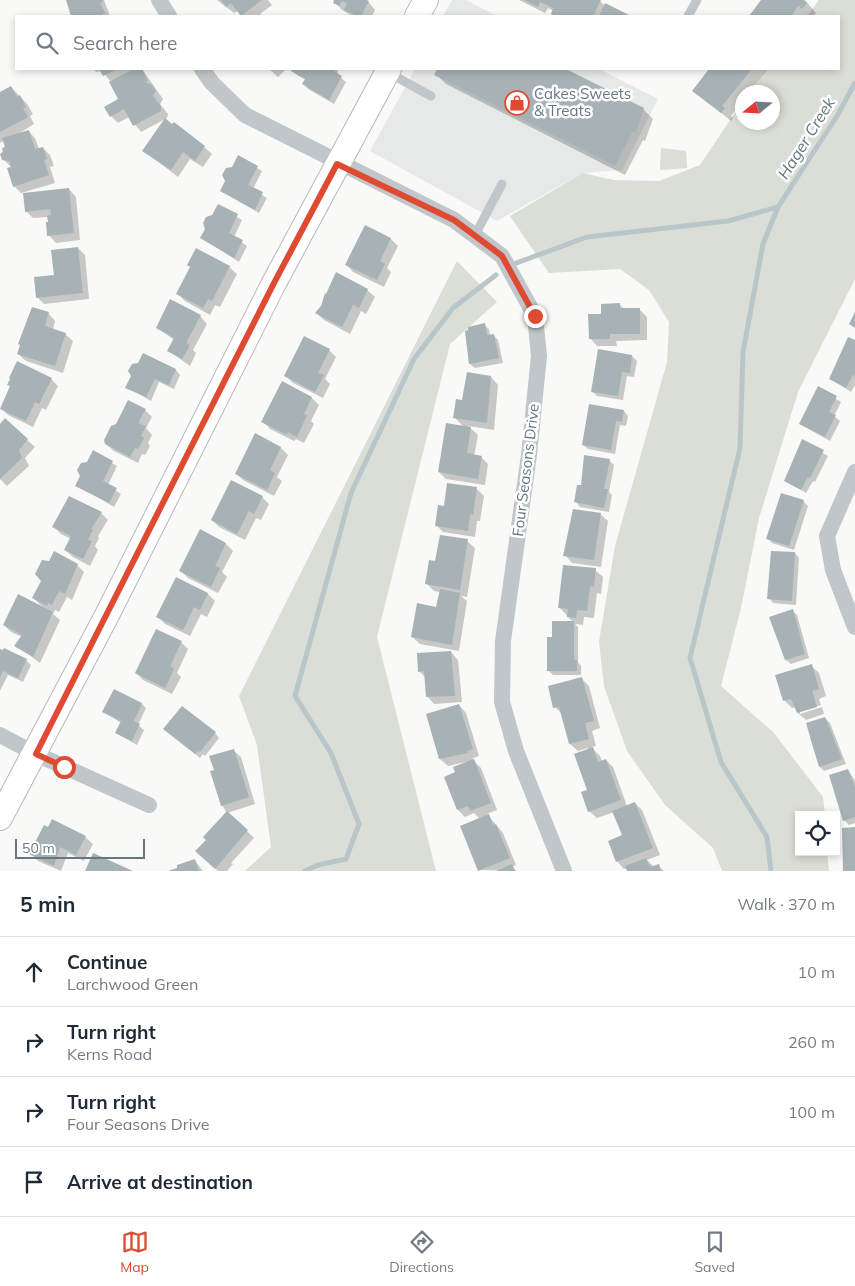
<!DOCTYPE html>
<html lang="en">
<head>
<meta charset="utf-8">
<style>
	:root { --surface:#fff; --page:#f6f6f7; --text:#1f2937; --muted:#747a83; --line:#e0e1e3; --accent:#df4a32 }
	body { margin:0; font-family:Mulish,sans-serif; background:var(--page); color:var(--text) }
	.controls { position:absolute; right:15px; bottom:15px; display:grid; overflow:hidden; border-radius:0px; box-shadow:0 2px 8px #0003 }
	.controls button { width:45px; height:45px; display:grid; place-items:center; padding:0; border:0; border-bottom:1px solid var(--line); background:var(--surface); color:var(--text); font:25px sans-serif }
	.compass { position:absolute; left:735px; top:85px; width:45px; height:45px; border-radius:50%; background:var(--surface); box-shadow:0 2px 8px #0003; rotate:252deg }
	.scale { position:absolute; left:15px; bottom:12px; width:130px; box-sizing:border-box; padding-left:5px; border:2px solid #657881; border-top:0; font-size:14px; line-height:18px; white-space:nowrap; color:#657881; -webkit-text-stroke:4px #fff; paint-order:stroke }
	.stop { position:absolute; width:15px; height:15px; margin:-11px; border:4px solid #df4a32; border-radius:50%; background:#fff }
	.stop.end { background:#df4a32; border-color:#fff; box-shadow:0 1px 5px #0008 }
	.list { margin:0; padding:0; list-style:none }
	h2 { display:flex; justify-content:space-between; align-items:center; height:65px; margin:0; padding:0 20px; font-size:21px }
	h2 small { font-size:16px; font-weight:400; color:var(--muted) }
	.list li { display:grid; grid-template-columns:32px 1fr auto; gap:15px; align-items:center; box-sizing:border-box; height:70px; padding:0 20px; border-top:1px solid var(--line) }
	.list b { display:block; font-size:19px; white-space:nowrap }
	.list p { margin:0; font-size:16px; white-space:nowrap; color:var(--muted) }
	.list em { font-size:16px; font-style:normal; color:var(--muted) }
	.icon { flex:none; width:28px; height:28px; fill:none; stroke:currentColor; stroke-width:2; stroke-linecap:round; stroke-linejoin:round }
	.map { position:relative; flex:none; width:855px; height:871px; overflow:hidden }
	.search { position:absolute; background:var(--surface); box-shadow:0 2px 8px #0003; left:15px; right:15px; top:15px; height:55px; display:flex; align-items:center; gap:12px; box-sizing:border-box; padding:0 18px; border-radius:0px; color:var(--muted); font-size:19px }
	.sheet { height:345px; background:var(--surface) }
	nav { display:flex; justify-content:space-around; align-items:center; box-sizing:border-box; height:70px; border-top:1px solid var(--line); background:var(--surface); font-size:14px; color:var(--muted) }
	nav a { display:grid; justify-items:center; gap:2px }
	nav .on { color:var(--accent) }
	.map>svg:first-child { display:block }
	.built { fill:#e7e9e8 }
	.green { fill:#daded6 }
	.shadow { fill:#0003 }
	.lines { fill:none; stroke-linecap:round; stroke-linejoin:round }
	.stream { stroke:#b9c6c9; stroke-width:5 }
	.building { fill:#a7b2b6 }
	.secondary-casing { stroke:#b3babd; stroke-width:26 }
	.lane { stroke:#c0c6c9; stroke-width:9 }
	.street { stroke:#c0c6c9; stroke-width:16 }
	.secondary { stroke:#fff; stroke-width:24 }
	.route { stroke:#df4a32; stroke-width:6 }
	.labels { text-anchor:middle; stroke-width:5; stroke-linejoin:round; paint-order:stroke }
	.poi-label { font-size:15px; fill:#657881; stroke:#fff; text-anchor:start }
	.street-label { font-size:15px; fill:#657881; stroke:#fff }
	.water-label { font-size:16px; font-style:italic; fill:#60767b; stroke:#fff }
</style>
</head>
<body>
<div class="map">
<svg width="855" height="871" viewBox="0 0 855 871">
	<rect width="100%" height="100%" fill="#f9f9f7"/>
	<path class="built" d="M452,0H466L497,16H443Z
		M415,69H599L658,99L622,170L583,173L497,221L370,151Z"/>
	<path class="green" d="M819,0H855V279L798,392L759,518L741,608L721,686L774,733L823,797L825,815H799V852H827L829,871H722L713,848L665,805L627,751L604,686L599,642L615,546L667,362L669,322L649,290L620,269L549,273L510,216L583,173L613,180L659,181L700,165L742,102V122H772V92H750L767,69H839V16H807Z
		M661,148L686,151L687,168L660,170Z
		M457,261L497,302L450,344L377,637L436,871H245L271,847L257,745L239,696Z"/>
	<path class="shadow" d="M68,0H104L110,16H72Z
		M217,0H268L272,5L260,14L262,16H242L238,11L234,13Z
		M335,0H367L375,10L372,16H352L342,10L335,2Z
		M519,0H599L605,6L629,16H555L552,14L554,11L548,8L545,13Z
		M763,0H805L816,13L813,16H751Z
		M93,69H142L163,99L160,104L168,114L167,118L141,132L129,117L118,123L111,116L120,100L111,82L102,71L96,72Z
		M269,69H286L278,77Z
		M293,69H338V75L346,82L334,104L308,89L304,84L306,80L297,75L292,71Z
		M439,69H563L643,109L653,119L645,141L643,140L625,175L446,84L436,74Z
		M711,69H768L749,92H742V101L731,116L733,118L731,121L694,91Z
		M11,87L27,104L33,114L30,116L34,124L18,134L28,131L35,138L39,149L43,148L50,155L54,166L50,167L55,183L21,193L14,186L12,168L3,159L1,153L7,148L4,140L0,143V93Z
		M204,147L212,154L203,167L190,159L178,177L144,151Z
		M238,157L262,171L253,189L267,198L259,213L221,191Z
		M69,189L76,197L80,240L56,243L49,235V217L33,218L26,211Z
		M218,206L242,220L234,237L247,246L239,262L202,238Z
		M365,226L391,239L398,246L387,268L391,272L384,287L353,272L346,264Z
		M78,248L85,255L89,299L44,304L37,297Z
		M197,250L229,267L237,274L220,307L215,305L210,315L185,301L178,294L192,268Z
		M367,290L375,297L366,314L361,311L350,334L324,320L316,313Z
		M620,305L625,310L639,309L647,317V340L616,341L617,346H597L590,338L603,315Z
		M48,313L55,321L53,330L65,334L73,341L63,373L26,361L18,354Z
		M200,316L207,324L193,350L196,353L190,366L169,351L174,340L158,328Z
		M484,325L489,329L490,336L493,335L498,340L503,363L475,368L470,364L466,341Z
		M855,342V385L851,392L830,378Z
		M329,350L336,357L325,379L330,384L323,398L293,383L286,376Z
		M143,355L176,370L180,375L174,389L159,382L151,401L127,387Z
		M632,356L637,361L634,377L627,376L623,400L597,396L592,391Z
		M491,377L498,385L494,430L468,426L478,435L474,456L481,457L488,464L485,485L446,479L439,472L464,427L455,418L463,402Z
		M51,379L58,386L46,410L42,408L33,427L8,415L1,408L11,387L9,385Z
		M282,383L312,398L319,405L311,421L314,424L304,443L296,439L294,441L270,429L263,421Z
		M818,388L841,402L834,416L840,421L830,441L800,424Z
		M145,410L152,417L146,428L152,435L148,443L150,446L145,455L142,454L138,463L114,451L106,444Z
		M624,411L628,416L626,426L620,425L615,454L588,449L583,445Z
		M5,420L35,447L25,458L29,466L7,486L0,479V426Z
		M255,435L281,448L288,455L277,477L282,481L274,496L243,480L236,473Z
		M802,441L828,456L815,482L813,481L806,493L785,480Z
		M94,452L117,466L108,485L121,494L114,507L77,485Z
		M585,456L609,460L614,465L609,492L612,495L609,512L580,507L576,502L582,487Z
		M477,489L484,496L480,521H477L475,537L443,532L436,525L445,507Z
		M262,497L269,504L261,520L256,518L245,540L219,527L212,520Z
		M803,501L808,506L794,550L772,543L768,538Z
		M101,513L108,520L98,536L99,538L95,546L98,550L90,566L73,557L65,550L71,539L61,534L54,527Z
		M600,514L608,521L601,567L572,563L565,555Z
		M200,531L226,544L233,551L222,572L227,577L218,593L188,578L181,571Z
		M467,541L475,548L467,597L461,596L467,601L459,651L420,644L412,637L437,608L440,592L434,591L427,584L436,562Z
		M795,553L799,558L796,605L773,603L769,598Z
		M77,565L84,572L72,600L67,597L59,612L55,610L53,614L60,620L40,663L16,645L22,637L11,632L4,625L43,608L34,598Z
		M595,570L603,577L601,594L597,593L594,618L584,617L583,625L575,624L578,627V662L581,666V675H553L549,671L554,639L573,622L559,607Z
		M177,579L208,594L215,601L207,617L201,614L190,636L165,624L157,616Z
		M793,611L797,615L809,658L791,664L786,660Z
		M181,642L188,649L177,673L181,677L172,694L143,680L136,673Z
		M0,650L26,660L31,665L23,682L8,675L0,691Z
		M451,652L458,660L462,702L434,704L427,696L426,678L419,671Z
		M811,666L819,673L826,696L819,699L821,705L800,711V714L822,707L824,714L806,720L798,713L796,707L792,708L785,701L777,676Z
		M582,679L589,686L600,728L592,731L596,746L591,747L600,756L602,762L606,760L613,767L627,806L635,803L642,810L660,855L647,860L654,867L658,866L664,871H628L627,868L624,869L617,861L624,836L614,812L597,818L589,811L588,748L578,751L570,744L563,715L555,707Z
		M142,704L146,708L138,725L144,730L137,745L116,733L121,723L104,712Z
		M459,705L466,713L479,756L473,758L474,761L481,768L497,810L487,814L503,833L516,865L512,867L517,871L480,870V819L474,813L465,817L458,810L457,773L466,762L448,766L440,759Z
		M825,718L830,723L846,764L824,771L820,767L810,738Z
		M170,733H215L219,738L205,756L203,754L200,758Z
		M233,750L241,757L255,804L227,813L222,805Z
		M848,770L855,781V823L849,825L844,820Z
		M247,831L254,838L231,863L233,864L227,871H218L197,851Z
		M85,837L93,844L84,861L68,853L61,871L38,861L31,854Z
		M195,861L203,871H171Z"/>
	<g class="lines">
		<path class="stream" d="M511,265L587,237L728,221L778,207
			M305,871L318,865L346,859L359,824L331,753L295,696L351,493L414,359L453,308L496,275
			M771,871L767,837L721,762L690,658L740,448L743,352L763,244L778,207L837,116L855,83"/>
	</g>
	<path class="building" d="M66,0H102L103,2L100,3L105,13L99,16H71Z
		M221,0H262L241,16L231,3L226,7Z
		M334,0H366L369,1L361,16H357L344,10L347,3L342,1L339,6L333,3Z
		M524,0H601L593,16H555L551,14L553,8L540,2L538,7Z
		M761,0H803L807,3L802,9L798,6L791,16H749Z
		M605,3L631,16H599Z
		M99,69H117L103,76Z
		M133,69H142L148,81L145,82L152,85L156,91L153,96L161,106V111L133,126L124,109L110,117L104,107L118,99L109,82Z
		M292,69H334V71L342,76L329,100L302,84L305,79L291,71Z
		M437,69H566L644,108L636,133L633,131L615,166L434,75Z
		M709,69H752L722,106L725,108L721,113L692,91Z
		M11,86L17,97L20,95L26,107L23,108L28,117L0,132V92Z
		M165,118L172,124L174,122L205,146L195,161L183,152L171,170L142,151Z
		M29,130L35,149L43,147L47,159L44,160L49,175L13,187L7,168L11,167L9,161L2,160L0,154L3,152L2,148L5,147L2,138Z
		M238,155L258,166L248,185L263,192L255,210L220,191L225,181L222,175L226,168L232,167Z
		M69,188L74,233L47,236L46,222H48L47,216L51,215L50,209L25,212L23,193Z
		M218,204L238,214L229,233L243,240L234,258L200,238L205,229L203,223L206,217L212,215Z
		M365,225L391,238L380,261L385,264L377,280L345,265Z
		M78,247L83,293L36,298L34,277L54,275L51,250Z
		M196,248L230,266L212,301L208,299L203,308L176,294L190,267L187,265Z
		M336,272L368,289L359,308L353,305L342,327L315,313L321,306L325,293L326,294Z
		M170,299L201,315L186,343L190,345L182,359L167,351L174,338L156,328Z
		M620,303V308H640V334H610V339H589L588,314H601V304Z
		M32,307L49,312L45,326L66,333L55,366L17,354L20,345L18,344Z
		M855,312V328L849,324Z
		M485,323L487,335L494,334L499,358L469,364L465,331L468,330V327Z
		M304,336L330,349L318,373L324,375L315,392L284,376Z
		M848,337L855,340V376L853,375L846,388L829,379Z
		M598,349L632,355L630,373L622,372L618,396L591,392Z
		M143,353L176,369L169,385L155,379L146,397L125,388L131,376L128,371L132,364L138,363Z
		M17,361L52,378L39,404L35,402L26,421L0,409L10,386L7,385L10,379L9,378Z
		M467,372L491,376L487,423L453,418L456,399L462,400Z
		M282,381L312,397L304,414L307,415L297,437L288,432L287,435L261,422Z
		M818,386L837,396L829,412L836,415L825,437L799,424Z
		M128,400L146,409L138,423L146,426L141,436L144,438L138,449L135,448L130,457L105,444L104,440L111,426L116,424Z
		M589,404L624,410L622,422L616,421L611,450L582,445Z
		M5,418L28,439L19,450L22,458L0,479V424Z
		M446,423L471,427L467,453L482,456L478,479L438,472Z
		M255,433L281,447L270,470L275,473L267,490L235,474Z
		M802,439L824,450L810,478L808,477L801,490L784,481Z
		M93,450L113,461L103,481L117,488L109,503L75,486L80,476L77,470L81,463L87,462Z
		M584,455L610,459L604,489H608L604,508L574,502L577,485H581Z
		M231,480L263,496L254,514L249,511L237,534L211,520Z
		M447,483L477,487L473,515L470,514L468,531L435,526L438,505L444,506Z
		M781,493L804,500L789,546L766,539Z
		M69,496L102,512L91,529L93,530L88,540L92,541L83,559L64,550L71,536L52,527Z
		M573,509L601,513L594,560L563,556Z
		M200,529L226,543L215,566L220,568L211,587L179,571Z
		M440,535L468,539L460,590L425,584L429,560L435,561Z
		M54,551L78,564L65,594L59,591L52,605L48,603L47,606L32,598L41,581L35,574L42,560L49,561Z
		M771,551L795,552L792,601L767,599Z
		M563,565L596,568L594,587L590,586L587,611L577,610L576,618L567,617L568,609L558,608Z
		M176,577L208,593L200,610L194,607L183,630L156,617Z
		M440,589L460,593L452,645L411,637L417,603L436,607Z
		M18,594L53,612L33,657L14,646L22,635L3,625Z
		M793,609L805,654L785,660L769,617Z
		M552,621H574V660H577V671H547V637H552Z
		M156,629L182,641L170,666L174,669L165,688L135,673Z
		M4,648L27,659L18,678L3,671L0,677V649L3,650Z
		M451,651L455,696L426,697L424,671L418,672L417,653Z
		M812,664L819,689L812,691L817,707L797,713L791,699L783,701L775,675Z
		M582,677L594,721L585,723L589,739L569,744L559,707L553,708L548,686Z
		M114,689L142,703L134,721L140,724L132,741L115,733L121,721L102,712Z
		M459,704L473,749L467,751L468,753L439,759L426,714Z
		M182,706L216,732L200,752L198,751L195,754L163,729Z
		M825,717L842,759L819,767L806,723Z
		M593,747L598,762L606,759L621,800L588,812L581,792L587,790L574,754Z
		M234,749L249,797L221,806L210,771L214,770L209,756Z
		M474,759L491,803L470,811L468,806L457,810L444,777L455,772L453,767Z
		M848,769L855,786V817L843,821L829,775Z
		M635,802L653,848L616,862L608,841L622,835L612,811Z
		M227,811L248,830L215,869L195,851L206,840L203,837Z
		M489,814L493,825L496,824L510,858L478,871L460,826Z
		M52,819L86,836L76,855L60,847L54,866L29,854L44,825L48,827Z
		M855,827V871H843L842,828Z
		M93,853L133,871H85Z
		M646,858L650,867L659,864L661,871H627L625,866Z
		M195,859L199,871H168L177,868V865Z
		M512,864L515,871H496Z"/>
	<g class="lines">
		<g class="secondary-casing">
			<path id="secondary" d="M417,16L426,0
				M0,818L106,617L274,283L389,69"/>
		</g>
		<path class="lane" d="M688,16L697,0
			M387,72L431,96
			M475,235L502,184"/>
		<path class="street" d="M159,0L169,16
			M202,69L212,83L245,115L454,220L502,256L535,316L539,356L529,455L503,641L502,702L516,751L564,871
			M855,472L827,536L833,570L855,627
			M0,735L36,754L149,805"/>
		<use href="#secondary" class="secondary"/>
	</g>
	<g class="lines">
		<path class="route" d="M64,767L36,754L274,283L337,164L454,220L502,256L535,316"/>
	</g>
	<defs>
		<g id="shop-ring" transform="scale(1.25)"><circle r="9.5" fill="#fff" stroke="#df4a32" stroke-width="1.5"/><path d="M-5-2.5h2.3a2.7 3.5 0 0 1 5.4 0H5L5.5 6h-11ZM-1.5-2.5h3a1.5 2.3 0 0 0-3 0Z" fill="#df4a32"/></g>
	</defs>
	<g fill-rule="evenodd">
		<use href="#shop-ring" x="517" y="103"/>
	</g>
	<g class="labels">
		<g class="poi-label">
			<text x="534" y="99">Cakes Sweets<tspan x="534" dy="17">&amp; Treats</tspan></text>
		</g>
		<g class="street-label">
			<text transform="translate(526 470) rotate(-83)" y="5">Four Seasons Drive</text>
		</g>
		<g class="water-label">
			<text transform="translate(806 138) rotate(-58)" y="6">Hager Creek</text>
		</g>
	</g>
</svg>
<div class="controls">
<button><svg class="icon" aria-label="locate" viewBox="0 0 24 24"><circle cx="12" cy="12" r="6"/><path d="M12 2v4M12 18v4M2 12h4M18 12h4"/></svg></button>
</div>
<svg class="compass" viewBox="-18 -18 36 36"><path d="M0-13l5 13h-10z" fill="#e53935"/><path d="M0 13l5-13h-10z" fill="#747a83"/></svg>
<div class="scale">50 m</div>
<div class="stop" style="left:64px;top:767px"></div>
<div class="stop end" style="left:535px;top:316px"></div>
<div class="search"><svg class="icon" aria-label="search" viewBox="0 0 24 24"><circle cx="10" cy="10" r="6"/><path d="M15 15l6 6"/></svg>Search here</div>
</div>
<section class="sheet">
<h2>5 min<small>Walk · 370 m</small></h2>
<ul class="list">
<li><svg class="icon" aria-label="ahead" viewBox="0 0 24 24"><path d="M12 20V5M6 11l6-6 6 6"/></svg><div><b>Continue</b><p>Larchwood Green</p></div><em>10 m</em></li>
<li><svg class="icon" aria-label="right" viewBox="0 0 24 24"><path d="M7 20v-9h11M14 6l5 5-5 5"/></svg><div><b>Turn right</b><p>Kerns Road</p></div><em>260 m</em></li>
<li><svg class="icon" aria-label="right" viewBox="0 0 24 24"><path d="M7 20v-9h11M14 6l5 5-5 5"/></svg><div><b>Turn right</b><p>Four Seasons Drive</p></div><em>100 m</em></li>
<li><svg class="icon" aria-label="arrive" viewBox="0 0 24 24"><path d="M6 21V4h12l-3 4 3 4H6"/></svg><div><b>Arrive at destination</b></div></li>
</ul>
</section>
<nav>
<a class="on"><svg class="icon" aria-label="map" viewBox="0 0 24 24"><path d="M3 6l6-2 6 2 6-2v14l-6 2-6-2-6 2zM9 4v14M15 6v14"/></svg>Map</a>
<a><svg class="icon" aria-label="directions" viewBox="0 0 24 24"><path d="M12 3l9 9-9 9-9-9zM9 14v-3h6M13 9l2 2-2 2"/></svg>Directions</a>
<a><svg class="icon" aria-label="saved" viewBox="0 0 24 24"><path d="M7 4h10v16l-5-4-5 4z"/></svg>Saved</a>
</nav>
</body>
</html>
